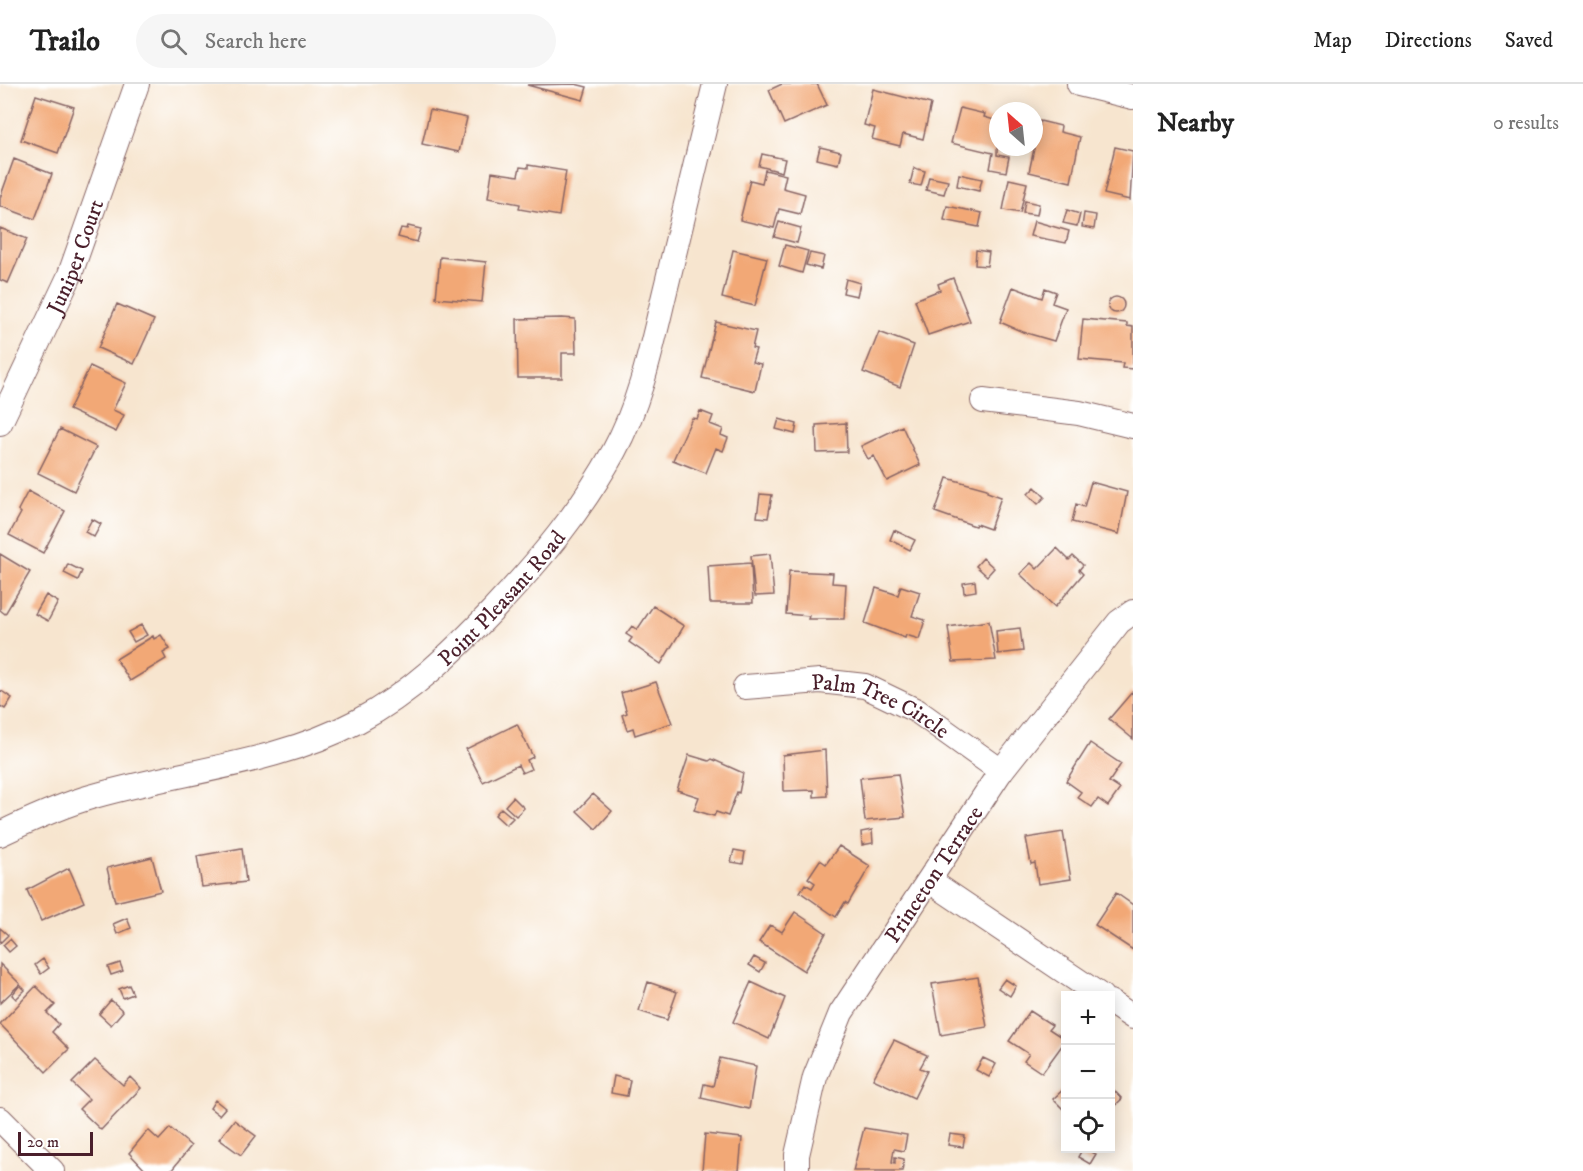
<!DOCTYPE html>
<html lang="en">
<head>
<meta charset="utf-8">
<style>
	:root { --surface:#fff; --page:#f6f6f6; --text:#222; --muted:#767676; --line:#e0e0e0 }
	body { margin:0; font-family:"IM FELL DW Pica",serif; background:var(--page); color:var(--text) }
	.controls { position:absolute; right:18px; bottom:18px; display:grid; overflow:hidden; border-radius:0px; box-shadow:0 3px 15px #0003 }
	.controls button { width:54px; height:54px; display:grid; place-items:center; padding:0; border:0; border-bottom:2px solid var(--line); background:var(--surface); color:var(--text); font:30px sans-serif }
	.compass { position:absolute; left:989px; top:18px; width:54px; height:54px; border-radius:50%; background:var(--surface); box-shadow:0 3px 15px #0003; rotate:333deg }
	.scale { position:absolute; left:18px; bottom:15px; width:75px; box-sizing:border-box; padding-left:6px; border:3px solid #4a1f2b; border-top:0; font-size:16px; line-height:21px; white-space:nowrap; color:#4a1f2b; -webkit-text-stroke:4px #fff; paint-order:stroke }
	.list { margin:0; padding:0; list-style:none }
	h2 { display:flex; justify-content:space-between; align-items:center; height:78px; margin:0; padding:0 24px; font-size:26px }
	h2 small { font-size:20px; font-weight:400; color:var(--muted) }
	.icon { flex:none; width:33px; height:33px; fill:none; stroke:currentColor; stroke-width:2; stroke-linecap:round; stroke-linejoin:round }
	.map { position:relative; flex:none; width:1133px; height:1087px; overflow:hidden }
	header { display:flex; align-items:center; gap:36px; box-sizing:border-box; height:84px; padding:0 30px; background:var(--surface); border-bottom:2px solid var(--line) }
	header strong { font-size:28px }
	nav { display:flex; gap:33px; margin-inline-start:auto; font-size:21px }
	.search { width:420px; height:54px; background:var(--page); display:flex; align-items:center; gap:15px; box-sizing:border-box; padding:0 21px; border-radius:33px; color:var(--muted); font-size:22px }
	main { display:flex }
	aside { flex:1; background:var(--surface) }
	.map>svg:first-child { display:block }
	.building { fill:#f2a876 }
	.lines { fill:none; stroke-linecap:round; stroke-linejoin:round }
	.street-casing { stroke:#876464; stroke-width:26 }
	.street { stroke:#fff; stroke-width:24 }
	.labels { text-anchor:middle; stroke-width:4.5; stroke-linejoin:round; paint-order:stroke }
	.street-label { font-size:22px; fill:#4a1f2b; stroke:#fff }
</style>
</head>
<body>
<header>
<strong>Trailo</strong>
<div class="search"><svg class="icon" aria-label="search" viewBox="0 0 24 24"><circle cx="10" cy="10" r="6"/><path d="M15 15l6 6"/></svg>Search here</div>
<nav><a>Map</a><a>Directions</a><a>Saved</a></nav>
</header>
<main>
<div class="map">
<svg width="1133" height="1087" viewBox="0 0 1133 1087">
	<rect width="100%" height="100%" fill="#fff"/>
	<filter id="ink" filterUnits="userSpaceOnUse"><feTurbulence type="fractalNoise" baseFrequency=".0167" numOctaves="2"/><feDisplacementMap in="SourceGraphic" scale="12" xChannelSelector="R" yChannelSelector="G"/><feConvolveMatrix kernelMatrix="1 2 1 2 8 2 1 2 1" color-interpolation-filters="sRGB"/></filter>
	<filter id="wash" filterUnits="userSpaceOnUse"><feTurbulence type="fractalNoise" baseFrequency=".008" numOctaves="4" result="noise"/><feDisplacementMap in="SourceGraphic" scale="24" xChannelSelector="R" yChannelSelector="G"/><feGaussianBlur stdDeviation="1.35" result="paint"/><feColorMatrix in="noise" values="0 0 0 0 0 0 0 0 0 0 0 0 0 0 0 0 0 1.4 0 .05"/><feComposite in="paint" operator="in"/></filter>
	<g filter="url(#wash)">
		<rect width="100%" height="100%" fill="#f7e5cf"/>
		<g id="blocks">
			<path class="building" d="M575,0L587,3L583,16L527,1Z
				M782,0H817L827,21L784,40L769,6Z
				M873,5L931,20L923,55L903,50L900,62L872,55L875,44L864,41Z
				M36,11L74,23L58,69L21,56Z
				M960,24L985,30L984,33L998,37L997,71L1009,73L1006,88L990,85L993,69L951,59Z
				M430,26L467,34L459,68L422,60Z
				M1040,37L1061,42L1060,48L1080,53L1071,98L1029,88Z
				M820,63L841,68L838,80L817,75Z
				M1115,63L1133,67L1130,116L1104,110Z
				M762,70L785,75L782,88L759,82Z
				M14,75L52,90L35,135L0,122V114Z
				M528,81L566,87L559,132L519,125L520,120L488,114L492,88L518,92L520,83L528,84Z
				M914,84L925,87L921,102L910,100Z
				M765,86L786,91L783,104L805,110L800,130L779,125L774,144L740,136L750,96L762,99Z
				M959,90L982,95L979,107L957,102Z
				M929,93L948,97L944,110L926,106Z
				M1009,95L1027,99L1020,129L1003,126Z
				M1025,117L1039,120L1037,131L1023,129Z
				M947,122L982,129L979,143L944,136Z
				M1067,126L1080,130L1077,142L1063,139Z
				M1084,129L1096,131L1094,145L1082,143Z
				M1034,137L1069,147L1066,159L1030,152Z
				M779,138L801,144L797,159L774,153Z
				M408,142L421,145L417,158L398,153L401,144L407,145Z
				M0,144L27,155L8,199L0,196Z
				M785,161L808,167L802,189L779,182Z
				M733,166L767,174L755,222L722,214Z
				M976,166L989,168L987,182L975,181Z
				M810,169L824,172L821,185L806,181Z
				M440,173L486,178L482,218L436,214Z
				M953,194L970,237L928,251L915,216L940,206L938,200Z
				M846,195L860,199L857,212L843,209Z
				M1013,203L1042,214L1045,204L1056,208L1052,219L1066,224L1054,257L1023,248L1000,238Z
				M1108 221a8 8 0 1 1 16 0a8 8 0 1 1-16 0Z
				M117,220L154,236L134,280L98,264Z
				M562,234L575,235L576,269H562V294H518L517,235Z
				M1083,235L1127,239V242L1133,243V285L1122,284L1123,279L1079,275Z
				M716,238L756,247L752,264L756,265L752,278L761,280L755,307L702,294Z
				M879,248L914,261L900,303L863,288Z
				M90,282L126,299L113,326L124,331L116,348L69,326Z
				M700,327L713,332L710,340L723,345L721,351L728,354L723,367L716,364L706,389L673,376L692,334L697,335Z
				M779,335L797,340L795,350L776,345Z
				M846,339L847,368L817,369L816,341Z
				M902,342L920,381L887,397L874,372L868,375L861,362Z
				M60,345L96,363L74,407L38,389Z
				M947,394L987,405V408L1001,413L990,445L976,440L975,442L935,428Z
				M1091,398L1127,408L1119,450L1072,438L1076,420L1084,423Z
				M1035,403L1045,413L1038,420L1028,410Z
				M28,407L65,427L43,469L9,451L21,429L18,426Z
				M760,410L772,411L768,434L757,433Z
				M92,435L101,440L94,453L85,448Z
				M894,446L915,456L910,466L890,456Z
				M1057,464L1069,476L1073,472L1083,481L1079,486L1083,490L1055,523L1020,490L1031,479L1037,485Z
				M0,470L30,488L5,530L0,526Z
				M770,470L774,511L755,512L751,472Z
				M983,474L994,484L987,492L976,482Z
				M751,479L753,519H710L708,482Z
				M68,480L82,487L78,496L64,489Z
				M789,487L833,489L832,499L846,500L844,535H808L809,532L786,530Z
				M975,497L976,507L964,509L963,499Z
				M901,502L920,508L912,532L925,536L919,555L906,551L905,554L865,539L876,504L898,511Z
				M46,511L58,518L48,537L35,530Z
				M653,522L684,542L661,580L629,558L632,554L626,550L632,542L637,546Z
				M989,537L996,576L953,578L948,543Z
				M141,541L147,551L134,558L128,548Z
				M1020,544L1023,567L998,570L996,547Z
				M161,551L170,565L163,569L166,575L130,597L116,575L153,552L154,555Z
				M656,598L672,639L635,651L633,644L627,646L622,631L627,629L621,609Z
				M0,606L12,614L5,625L0,622Z
				M1133,607V655L1109,635Z
				M517,640L533,673L527,676L531,685L522,689L518,681L483,698L466,665Z
				M1090,659L1121,680L1109,698L1120,705L1108,722L1098,715L1092,723L1077,713L1081,708L1066,697Z
				M825,666L827,712L814,713V706L784,707L783,671Z
				M689,671L709,677L712,675L743,689L739,709L737,708L728,732L716,728L714,732L694,726L699,713L677,706Z
				M898,690L905,733L865,737L860,694Z
				M593,710L612,727L596,745L577,727Z
				M513,713L524,724L516,732L505,722Z
				M501,724L513,734L506,741L495,731Z
				M872,746L873,759L862,761L861,748Z
				M1063,748L1071,795L1038,800L1035,779L1031,780L1026,754Z
				M839,762L870,782L848,820L845,818L836,833L800,808L805,800L812,804L815,799L808,794L820,776L826,780Z
				M242,764L246,798L202,803L197,772Z
				M734,766L745,768L743,780L731,778Z
				M152,773L161,807L115,818L107,784Z
				M69,784L84,818L41,837L27,806Z
				M1116,809L1133,821V866L1095,841Z
				M795,828L826,849L804,887L759,858L770,841L782,848Z
				M127,834L131,844L117,850L113,840Z
				M0,844L8,851L0,859Z
				M10,855L16,862L9,868L3,861Z
				M754,873L765,879L760,888L749,881Z
				M43,875L49,884L41,890L35,881Z
				M120,879L123,887L111,891L108,883Z
				M0,880L20,900L0,919Z
				M978,893L987,943L941,951L932,900Z
				M1005,895L1016,902L1010,912L998,904Z
				M648,898L677,908L667,936L639,927Z
				M751,898L785,914L769,955L733,938Z
				M20,901L25,906L16,915L12,911Z
				M129,901L133,910L123,914L119,905Z
				M36,902L55,921L47,929L59,940L52,948L69,965L46,988L0,940Z
				M111,916L123,927L111,941L99,930Z
				M1030,927L1052,941L1049,945L1066,956L1042,989L1024,977L1029,970L1009,957Z
				M894,956L927,971L920,984L927,987L914,1014L873,995Z
				M720,974L756,982L749,1025L701,1014L704,1000L713,1002Z
				M983,974L996,980L989,993L976,986Z
				M95,976L123,1001L130,993L141,1004L101,1046L79,1025L89,1015L72,999Z
				M614,992L630,996L627,1012L611,1009Z
				M1110,1002L1122,1015L1110,1026Z
				M1066,1003V1028L1053,1015Z
				M215,1016L225,1024L219,1031L210,1024Z
				M234,1036L256,1052L241,1071L219,1055Z
				M170,1044L191,1062L171,1087H146L129,1069L148,1046L159,1056Z
				M864,1044L907,1051L904,1067L894,1065L892,1078L895,1079V1073L904,1075L902,1087H853Z
				M705,1050L742,1054L739,1087H702Z
				M950,1050L965,1052L963,1063L948,1061Z
				M1083,1064L1096,1070L1090,1080L1078,1073Z"/>
		</g>
	</g>
	<g filter="url(#ink)">
		<use href="#blocks" fill-opacity="0" stroke="#876464" stroke-width="1.5"/>
		<g class="lines">
			<g class="street-casing">
				<g id="street">
					<path d="M1079,0L1133,13"/>
					<path d="M983,317L1079,329L1133,342"/>
					<path id="s1" d="M0,339L69,193L137,0"/>
					<path id="s2" d="M745,603L820,597L865,602L917,627L1001,687"/>
					<path id="s3" d="M0,750C27,737 56,724 84,715C175,687 273,682 358,637C410,610 453,568 494,525C540,476 581,427 614,367C642,316 653,256 667,199C683,133 699,66 715,0"/>
					<path d="M930,797L1101,912"/>
					<path d="M1110,918L1133,933"/>
					<path d="M0,1035L52,1087"/>
					<path id="s4" d="M797,1087V1071L815,993L841,929L1001,687L1119,538L1133,528"/>
				</g>
			</g>
			<use href="#street" class="street"/>
		</g>
	</g>
	<g class="labels">
		<g class="street-label">
			<text dy="8" stroke="none"><textPath href="#s1" startOffset="183">Juniper Court</textPath></text>
			<text dy="8" stroke="none"><textPath href="#s3" startOffset="567">Point Pleasant Road</textPath></text>
			<text dy="8" stroke="none"><textPath href="#s2" startOffset="141">Palm Tree Circle</textPath></text>
			<text dy="8" stroke="none"><textPath href="#s4" startOffset="332">Princeton Terrace</textPath></text>
		</g>
	</g>
</svg>
<div class="controls">
<button>+</button>
<button>−</button>
<button><svg class="icon" aria-label="locate" viewBox="0 0 24 24"><circle cx="12" cy="12" r="6"/><path d="M12 2v4M12 18v4M2 12h4M18 12h4"/></svg></button>
</div>
<svg class="compass" viewBox="-18 -18 36 36"><path d="M0-13l5 13h-10z" fill="#e53935"/><path d="M0 13l5-13h-10z" fill="#767676"/></svg>
<div class="scale">20 m</div>
</div>
<aside>
<h2>Nearby<small>0 results</small></h2>
<ul class="list">
</ul>
</aside>
</main>
</body>
</html>
